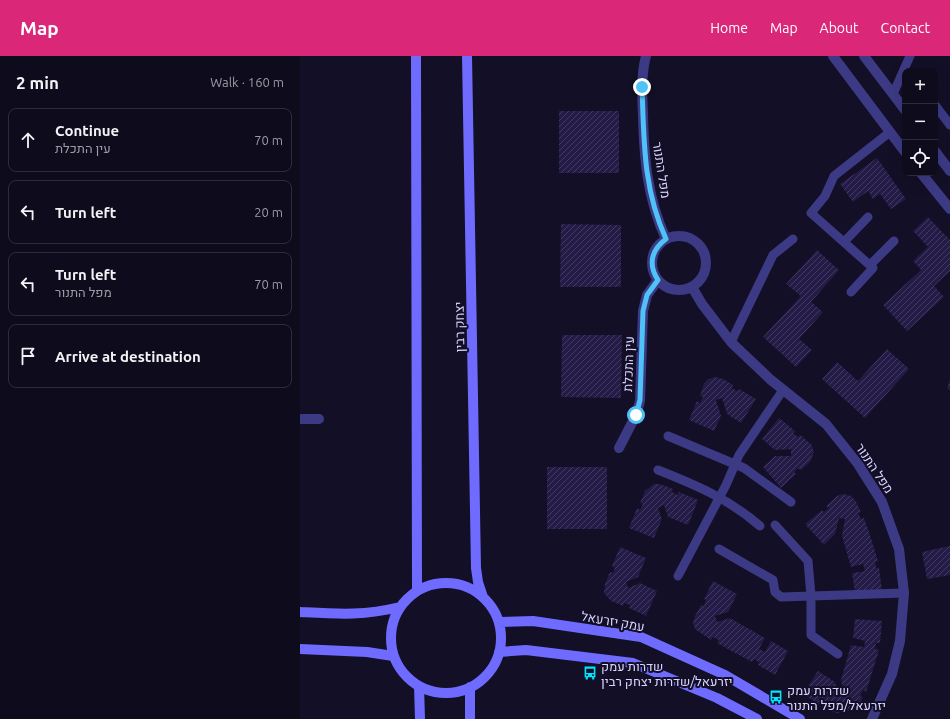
<!DOCTYPE html>
<html lang="en">
<head>
<meta charset="utf-8">
<style>
	:root { --surface:#0e0b1c; --page:#171425; --text:#f1f3f6; --muted:#9b9ba3; --line:#2e2b3b; --accent:#db2777 }
	body { margin:0; font-family:Ubuntu,Heebo,sans-serif; background:var(--page); color:var(--text) }
	.controls { position:absolute; right:12px; top:12px; display:grid; overflow:hidden; border-radius:8px; box-shadow:0 4px 16px #0002 }
	.controls button { width:36px; height:36px; display:grid; place-items:center; padding:0; border:0; border-bottom:1px solid var(--line); background:var(--surface); color:var(--text); font:20px sans-serif }
	.stop { position:absolute; width:12px; height:12px; margin:-9px; border:3px solid #4fc3f7; border-radius:50%; background:#fff }
	.stop.end { background:#4fc3f7; border-color:#fff; box-shadow:0 1px 4px #0008 }
	.list { margin:0; padding:0; list-style:none }
	h2 { display:flex; justify-content:space-between; align-items:center; height:52px; margin:0; padding:0 16px; font-size:17px }
	h2 small { font-size:13px; font-weight:400; color:var(--muted) }
	.list li { display:grid; grid-template-columns:26px 1fr auto; gap:12px; align-items:center; box-sizing:border-box; height:64px; margin:0 8px 8px; padding:0 8px; border:1px solid var(--line); border-radius:8px }
	.list b { display:block; font-size:15px; white-space:nowrap }
	.list p { margin:0; font-size:13px; white-space:nowrap; color:var(--muted) }
	.list em { font-size:13px; font-style:normal; color:var(--muted) }
	.icon { flex:none; width:22px; height:22px; fill:none; stroke:currentColor; stroke-width:2; stroke-linecap:round; stroke-linejoin:round }
	.map { position:relative; flex:none; width:650px; height:663px; overflow:hidden }
	header { display:flex; align-items:center; gap:24px; box-sizing:border-box; height:56px; padding:0 20px; background:var(--accent); color:#fff }
	header strong { font-size:19px }
	nav { display:flex; gap:22px; margin-inline-start:auto; font-size:14px }
	main { display:flex }
	aside { flex:1; background:var(--surface) }
	.map>svg:first-child { display:block }
	.building { fill:url(#building-hatch) }
	.lines { fill:none; stroke-linecap:round; stroke-linejoin:round }
	.lane { stroke:#3d3a85; stroke-width:9 }
	.street { stroke:#3d3a85; stroke-width:10 }
	.secondary { stroke:#6f6bff; stroke-width:10 }
	.route { stroke:#4fc3f7; stroke-width:5 }
	.labels { text-anchor:middle; stroke-width:4; stroke-linejoin:round; paint-order:stroke }
	.street-label { font-size:13px; fill:#d9d4ff; stroke:#130f26 }
	.poi-label { font-size:13px; fill:#d9d4ff; stroke:#130f26; text-anchor:start }
</style>
</head>
<body>
<header>
<strong>Map</strong>
<nav><a>Home</a><a>Map</a><a>About</a><a>Contact</a></nav>
</header>
<main>
<aside>
<h2>2 min<small>Walk · 160 m</small></h2>
<ul class="list">
<li><svg class="icon" aria-label="ahead" viewBox="0 0 24 24"><path d="M12 20V5M6 11l6-6 6 6"/></svg><div><b>Continue</b><p>עין התכלת</p></div><em>70 m</em></li>
<li><svg class="icon" aria-label="left" viewBox="0 0 24 24"><path d="M17 20v-9H6M10 6l-5 5 5 5"/></svg><div><b>Turn left</b></div><em>20 m</em></li>
<li><svg class="icon" aria-label="left" viewBox="0 0 24 24"><path d="M17 20v-9H6M10 6l-5 5 5 5"/></svg><div><b>Turn left</b><p>מפל התנור</p></div><em>70 m</em></li>
<li><svg class="icon" aria-label="arrive" viewBox="0 0 24 24"><path d="M6 21V4h12l-3 4 3 4H6"/></svg><div><b>Arrive at destination</b></div></li>
</ul>
</aside>
<div class="map">
<svg width="650" height="663" viewBox="0 0 650 663">
	<defs>
		<pattern id="building-hatch" width="6" height="6" patternUnits="userSpaceOnUse"><rect width="6" height="6" fill="#241b47"/><path d="M-1 1l2-2M0 6l6-6M5 7l2-2" fill="none" stroke="#433b63"/></pattern>
	</defs>
	<rect width="100%" height="100%" fill="#130f26"/>
	<path class="building" d="M259,55H319V117H259Z
		M577,102L606,143L591,153L580,138L573,143L568,135L553,146L540,128Z
		M628,161L650,184V215L634,230L644,241L607,275L583,249L621,214L613,205L628,191L613,175Z
		M261,168L321,169V231H260Z
		M517,194L539,214L511,246L523,256L499,283L512,294L496,311L463,281L501,240L486,228Z
		M262,279H322L321,342L261,341Z
		M587,293L609,313L565,362L522,323L537,306L558,325Z
		M415,321L423,323L433,329L432,332L437,335L439,333L456,343L441,367L427,358L422,342L416,344L421,360L414,375L389,364L397,345L400,347L403,341L400,340L404,328L409,323Z
		M650,324V334L647,333Z
		M479,362L495,375L493,377L498,381L500,379L511,388L514,396L510,406L501,414L498,412L494,416L496,418L481,432L463,411L475,400H491V393L475,394L462,383Z
		M247,411H307V473H247Z
		M354,428H360L373,433L372,436L378,439L379,436L398,444L388,469L368,461L364,449L358,452L362,463L354,482L329,472L337,452L340,454L343,448L340,447L345,435Z
		M543,438L551,440L555,444L561,456L558,457L561,463L564,462L569,476L578,505L575,506L576,512H579L582,534L555,536L552,517L565,515L563,508L551,511L542,480L545,463L539,462L535,478L524,489L505,468L522,454L524,456L529,452L526,450L537,440Z
		M650,490V519L627,523L622,496Z
		M320,491L346,502L338,521L326,526L328,532L340,527L357,535L346,560L329,552L330,549L324,547L323,550L311,545L304,537L305,528L310,516L313,517L315,512L312,510Z
		M413,525L437,538L428,556L415,560L417,566L430,562L465,582L459,593L465,596L471,585L488,595L475,619L458,609L459,606L454,603L452,606L417,587L419,584L413,581L411,584L395,573L393,567L395,560L401,549L404,550L406,544L404,543Z
		M555,563L582,565L580,587H576L575,593L579,594L566,636L563,634L560,640L563,641L561,645L553,654L537,657L529,655L526,653L527,650L522,646L520,649L503,638L518,615L535,626L538,638L544,636L541,624L551,589L564,591L565,585L553,582Z"/>
	<g class="lines">
		<path class="lane" d="M593,38L610,0
			M635,49L650,69
			M544,186L568,161
			M570,209L594,185
			M551,236L573,212L511,157L525,140L534,120L590,76
			M431,286L473,199L493,183
			M368,380L444,412L491,446
			M358,414C396,429 429,443 460,470
			M475,469L508,505L511,540V579L538,598
			M419,493L473,524L475,536L481,541L604,537
			M378,520L426,429L439,399L483,334"/>
		<path class="street" d="M346,0C341,19 342,39 343,58C344,102 347,142 366,183
			M533,0L605,96
			M564,0L605,54
			M635,95L650,115
			M621,117L650,153
			M352 207a27 27 0 1 1 54 0a27 27 0 1 1-54 0Z
			M392,231L402,248L431,286L471,324L526,368L558,408L582,446L599,493L604,537L600,585L592,618L572,663
			M0,363H19
			M319,392L336,359L340,345L343,255L347,239L358,224"/>
		<path class="secondary" d="M116,0L117,534
			M167,0L176,512L178,526L183,541
			M91 582a55 55 0 1 1 110 0a55 55 0 1 1-110 0Z
			M0,556C38,558 63,560 100,551
			M199,566L233,565L341,581L425,619L500,663
			M0,593L67,596L93,600
			M199,596L226,594L333,607L417,642L457,663
			M119,630L120,663
			M170,631V663"/>
	</g>
	<g class="lines">
		<path class="route" d="M336,359L340,344L343,255L347,239L358,224C348,209 351,194 366,183C343,133 344,84 342,31"/>
	</g>
	<defs>
		<g id="bus-bare" transform="scale(1.08)"><path d="M-5-6H5V4H4V6H2V4H-2V6H-4V4H-5ZM-3.5-4V0h7V-4ZM-3.5 1.2v1.5H-2V1.2ZM2 1.2v1.5H3.5V1.2Z" fill="#00e5ff" stroke="#130f26" stroke-width="2.5" paint-order="stroke"/></g>
	</defs>
	<g fill-rule="evenodd">
		<use href="#bus-bare" x="290" y="617"/>
		<use href="#bus-bare" x="476" y="641"/>
	</g>
	<g class="labels">
		<g class="street-label">
			<text transform="translate(362 114) rotate(81)" y="5">מפל התנור</text>
			<text transform="translate(159 271) rotate(-91)" y="5">יצחק רבין</text>
			<text transform="translate(328 308) rotate(-88)" y="5">עין התכלת</text>
			<text transform="translate(575 412) rotate(56)" y="5">מפל התנור</text>
			<text transform="translate(313 565) rotate(10)" y="5">עמק יזרעאל</text>
		</g>
		<g class="poi-label">
			<text x="301" y="615">שדרות עמק<tspan x="301" dy="15">יזרעאל/שדרות יצחק רבין</tspan></text>
			<text x="487" y="639">שדרות עמק<tspan x="487" dy="15">יזרעאל/מפל התנור</tspan></text>
		</g>
	</g>
</svg>
<div class="controls">
<button>+</button>
<button>−</button>
<button><svg class="icon" aria-label="locate" viewBox="0 0 24 24"><circle cx="12" cy="12" r="6"/><path d="M12 2v4M12 18v4M2 12h4M18 12h4"/></svg></button>
</div>
<div class="stop" style="left:336px;top:359px"></div>
<div class="stop end" style="left:342px;top:31px"></div>
</div>
</main>
</body>
</html>
